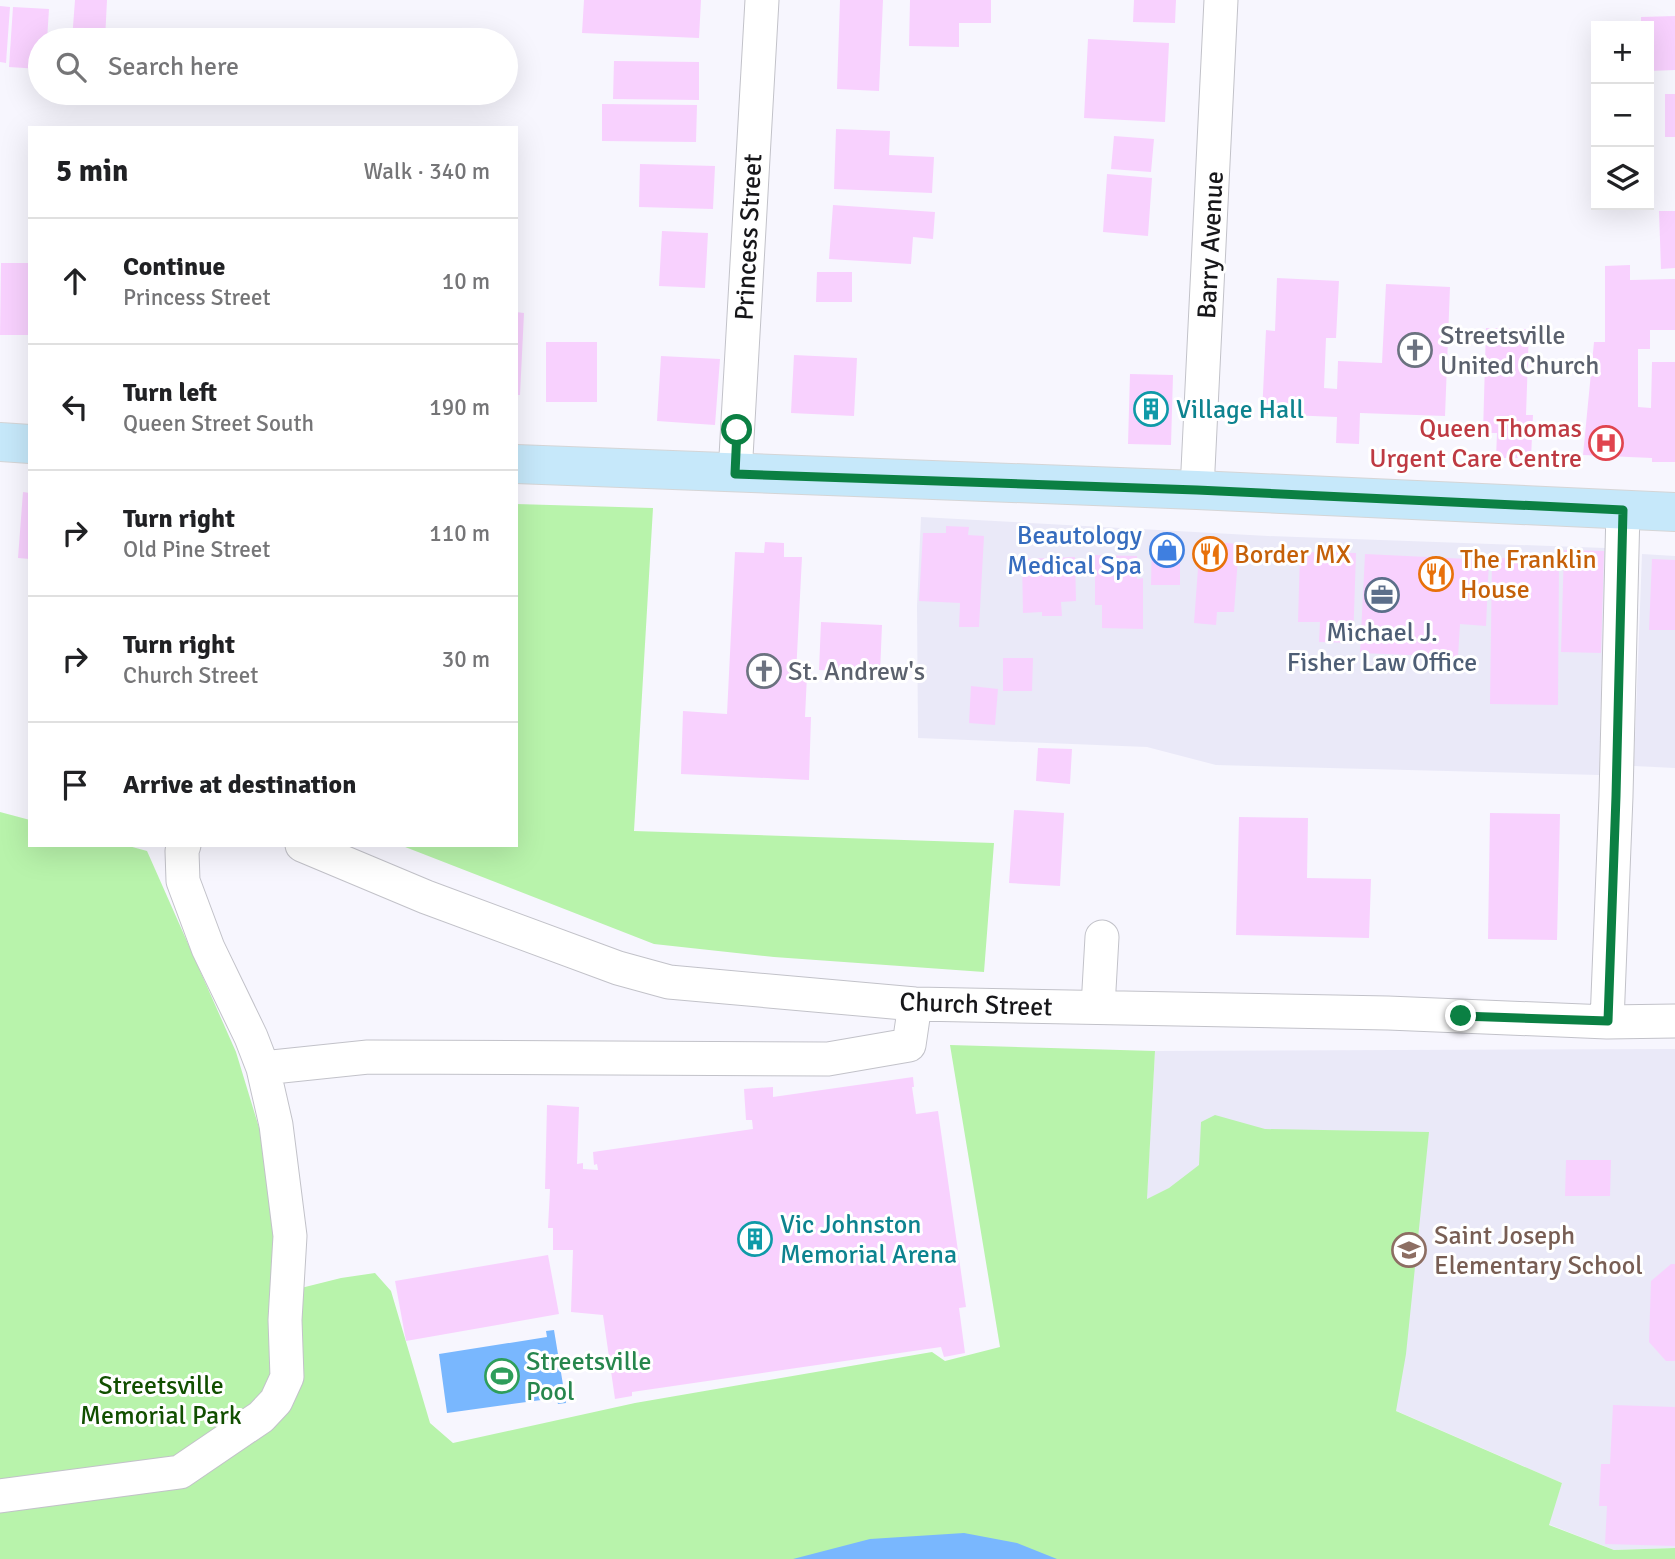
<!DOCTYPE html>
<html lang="en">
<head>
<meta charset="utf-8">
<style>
	:root { --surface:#fff; --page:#f2f2f2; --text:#202124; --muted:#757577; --line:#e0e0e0 }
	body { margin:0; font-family:Signika,sans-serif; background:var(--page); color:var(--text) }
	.controls { position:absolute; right:21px; top:21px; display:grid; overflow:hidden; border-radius:0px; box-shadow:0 7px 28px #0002 }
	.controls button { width:63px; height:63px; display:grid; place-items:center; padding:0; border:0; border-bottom:2px solid var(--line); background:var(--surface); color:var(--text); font:35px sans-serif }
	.stop { position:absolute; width:21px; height:21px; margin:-16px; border:5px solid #0b8043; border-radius:50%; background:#fff }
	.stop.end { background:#0b8043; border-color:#fff; box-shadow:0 2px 7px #0008 }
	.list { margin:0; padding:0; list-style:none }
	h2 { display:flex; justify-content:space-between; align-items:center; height:91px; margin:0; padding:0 28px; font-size:30px }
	h2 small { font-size:23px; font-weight:400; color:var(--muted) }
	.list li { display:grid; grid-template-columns:46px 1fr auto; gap:21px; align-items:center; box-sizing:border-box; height:126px; padding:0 28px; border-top:2px solid var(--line) }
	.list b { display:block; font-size:26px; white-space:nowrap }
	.list p { margin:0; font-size:23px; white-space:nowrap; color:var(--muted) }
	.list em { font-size:23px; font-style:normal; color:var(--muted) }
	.icon { flex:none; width:38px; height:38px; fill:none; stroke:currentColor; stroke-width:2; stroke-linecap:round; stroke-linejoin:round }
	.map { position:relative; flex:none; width:1675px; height:1559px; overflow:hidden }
	.search { position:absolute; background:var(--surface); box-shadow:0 7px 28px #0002; left:28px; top:28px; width:490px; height:77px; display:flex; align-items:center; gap:18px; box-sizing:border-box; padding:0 24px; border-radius:38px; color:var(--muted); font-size:26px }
	.panel { position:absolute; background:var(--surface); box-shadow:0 7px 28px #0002; left:28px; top:126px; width:490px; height:721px; border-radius:0px }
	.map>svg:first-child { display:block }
	.built { fill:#eae9f8 }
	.green { fill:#b8f3ab }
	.water { fill:#79b7fe }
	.building { fill:#f8d1fe }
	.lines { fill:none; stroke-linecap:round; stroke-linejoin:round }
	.minor-casing { stroke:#c2c2c9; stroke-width:35 }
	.major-casing { stroke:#d5d5d6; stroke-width:40 }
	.minor { stroke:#fff; stroke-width:33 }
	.major { stroke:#c6e8fa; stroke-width:38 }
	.route { stroke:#0b8043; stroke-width:9 }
	.labels { text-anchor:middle; stroke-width:6; stroke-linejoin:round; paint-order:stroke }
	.street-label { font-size:26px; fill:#17171a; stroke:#fff }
	.worship-label { font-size:26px; fill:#5b616d; stroke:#fff; text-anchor:start }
	.culture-label { font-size:26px; fill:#0d838f; stroke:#fff; text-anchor:start }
	.health-label { font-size:26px; fill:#be3a42; stroke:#fff; text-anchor:end }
	.shop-label { font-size:26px; fill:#366cbe; stroke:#fff; text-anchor:end }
	.food-label { font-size:26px; fill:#c56008; stroke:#fff; text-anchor:start }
	.service-label { font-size:26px; fill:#4e5e75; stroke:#fff }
	.education-label { font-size:26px; fill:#785e54; stroke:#fff; text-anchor:start }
	.leisure-label { font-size:26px; fill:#27864d; stroke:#fff; text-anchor:start }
	.park-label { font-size:26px; fill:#114f00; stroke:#fff }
</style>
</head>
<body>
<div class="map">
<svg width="1675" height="1559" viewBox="0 0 1675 1559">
	<rect width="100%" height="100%" fill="#f7f6fe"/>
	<path class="built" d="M921,517L1268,536L1605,548L1599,775L1216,765L1147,747L918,738L917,606Z
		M1642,554L1675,556V768L1634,766Z
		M1675,1049V1548L1614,1550L1548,1524L1562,1483L1141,1300L1155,1051Z"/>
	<path class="green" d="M516,504L653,508L634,831L994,843L984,972L774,957L654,944L400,845H516Z
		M0,812L30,820V845H125L147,851L236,1052L264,1144L281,1293L341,1278L375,1273L391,1291L430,1423L453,1443L635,1403L932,1352L945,1361L1000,1347L950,1045L1155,1051L1147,1199L1169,1188L1199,1165L1201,1122L1215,1115L1265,1129L1429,1132L1406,1354L1396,1411L1562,1483L1549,1525L1614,1550L1675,1548V1559H0Z"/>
	<path class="water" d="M554,1330L566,1403L558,1404L556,1398L447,1413L439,1354L547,1337L546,1331Z
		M964,1533L1017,1543L1057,1559H793L870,1539Z"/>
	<path class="building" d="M75,0H107L105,40H72Z
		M584,0H701L699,38L582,33Z
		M840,0H883L879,91L837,89Z
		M910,0H991V23H959V47L909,46Z
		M1134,0H1176L1175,23L1133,22Z
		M0,6L10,7L6,63L0,62Z
		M13,7L49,9L47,40H40V69L9,67Z
		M1675,16V70L1649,71V26H1641V17Z
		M110,32L174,36V40H109Z
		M188,34L249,38V40H188Z
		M1088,39L1169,43L1165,122L1084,118Z
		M614,61L699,62V100L613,99Z
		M1665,94H1675V137H1665Z
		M602,104L697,105L696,142L602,141Z
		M836,129L890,131L889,155L934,157L932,193L834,189Z
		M1114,136L1154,139L1151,172L1111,169Z
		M640,164L715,166L713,209L639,207Z
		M1107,174L1152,178L1148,236L1103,232Z
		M833,205L935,212L933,239L913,237L911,264L829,259Z
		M1659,211H1675V268L1661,269Z
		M662,231L708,233L705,288L659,286Z
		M1,263H30V335H0Z
		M1630,265V280L1675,279V330H1650V349H1638V407L1651,408L1652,362H1675V462H1652V458L1583,455L1594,342H1605V266Z
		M817,272H852V302H816Z
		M1277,278L1339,281L1336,338H1326L1324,388L1337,389L1338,361L1382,363L1386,284L1450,287L1445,416L1360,413L1359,444L1336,443L1337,417L1262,414L1266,330L1275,331Z
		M516,312L524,313L520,395H516Z
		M1486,328L1529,329L1526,415H1533L1531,458H1496L1497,433H1483Z
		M546,342H597V402H546Z
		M794,355L857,358L854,416L791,413Z
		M661,356L720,359L715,425L657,421Z
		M1130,374L1173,375L1171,445L1128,444Z
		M23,492L30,493V559L18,558Z
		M946,526L969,527L968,535L984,536L979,627H959L960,603L919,601L923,533H946Z
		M1152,539H1180V585H1151Z
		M1200,541L1239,544L1234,612H1217L1216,625L1194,623Z
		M765,542L784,543V557H802L796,674L807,675L805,717H811L809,780L681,774L683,711L727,714L735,552L764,553Z
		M1564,550L1604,551L1601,653L1561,652Z
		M1300,552L1356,553L1353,643L1319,642L1320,622H1298Z
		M1365,554L1489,560L1486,626L1460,624L1458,657L1360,653Z
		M1095,555L1137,556V579L1143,578V629L1102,628V605H1095Z
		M1075,557L1076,601L1061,602L1062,616H1042V612L1023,613L1022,559Z
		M1492,558H1559L1558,705L1490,704Z
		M1652,559L1675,560V630H1649Z
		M821,622L882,625L880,673L819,670Z
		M1003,658H1033L1032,691H1003Z
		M971,686L998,689L995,725L969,723Z
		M1038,748L1072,749L1070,784L1036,781Z
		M1014,810L1064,813L1060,886L1009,883Z
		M1490,813L1560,814L1557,940L1488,939Z
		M1239,817L1308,818L1307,878L1371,879L1369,938L1236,935Z
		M913,1077L914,1087H912L916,1114L938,1111L966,1307L959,1308L965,1353L944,1357L941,1347L632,1392V1396L615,1399L603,1315L571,1312L573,1250H553V1228H548L550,1189H545L547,1105L579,1107L577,1164L583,1163V1169L598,1170L597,1164L594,1165L593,1152L753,1129L752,1120H746L744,1089L773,1087V1097Z
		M1566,1160H1611L1610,1196H1565Z
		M548,1255L559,1314L406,1341L395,1281Z
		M1671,1264H1675V1361H1666L1649,1342L1651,1281Z
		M1613,1405L1675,1407V1546L1605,1544L1607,1506H1599L1601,1464H1610Z"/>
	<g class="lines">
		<g class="minor-casing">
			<path id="minor" d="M735,474L762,0
				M1197,490L1221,0
				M302,845L426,897L618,968L669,982L915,1004L1388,1013L1607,1022L1675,1021
				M1098,1007L1102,937
				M1607,1022L1616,796L1623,510
				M263,1068L368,1057L828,1059L909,1045L915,1004
				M0,1496L180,1472L261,1417L276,1401L287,1377L285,1320L290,1236L276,1125L263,1068L251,1037L208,948L183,881L182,851L184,845"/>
		</g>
		<g class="major-casing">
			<path id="major" d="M0,442L30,444
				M516,464L1197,490L1675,512"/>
		</g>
		<use href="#minor" class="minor"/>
		<use href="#major" class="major"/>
	</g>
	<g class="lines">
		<path class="route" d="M737,430L735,474L1197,490L1623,510L1616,796L1608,1021L1461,1016"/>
	</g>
	<defs>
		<g id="church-ring" transform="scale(1.75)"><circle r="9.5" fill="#fff" stroke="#6b7280" stroke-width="1.5"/><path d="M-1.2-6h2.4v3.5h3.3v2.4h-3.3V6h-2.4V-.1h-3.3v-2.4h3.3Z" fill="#6b7280"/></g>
		<g id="building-ring" transform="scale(1.75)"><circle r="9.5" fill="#fff" stroke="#0f9aa8" stroke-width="1.5"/><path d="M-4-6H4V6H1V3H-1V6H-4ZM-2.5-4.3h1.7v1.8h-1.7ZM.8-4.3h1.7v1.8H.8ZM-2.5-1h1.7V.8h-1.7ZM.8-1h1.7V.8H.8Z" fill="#0f9aa8"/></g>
		<g id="hospital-ring" transform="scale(1.75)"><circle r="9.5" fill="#fff" stroke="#e0444e" stroke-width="1.5"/><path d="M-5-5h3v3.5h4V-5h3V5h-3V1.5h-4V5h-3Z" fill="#e0444e"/></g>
		<g id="shop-ring" transform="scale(1.75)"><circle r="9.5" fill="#fff" stroke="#3f7fe0" stroke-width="1.5"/><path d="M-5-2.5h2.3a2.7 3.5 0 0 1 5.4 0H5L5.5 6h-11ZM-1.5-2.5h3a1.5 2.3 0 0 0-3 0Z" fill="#3f7fe0"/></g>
		<g id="restaurant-ring" transform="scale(1.75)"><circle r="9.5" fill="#fff" stroke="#e8710a" stroke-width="1.5"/><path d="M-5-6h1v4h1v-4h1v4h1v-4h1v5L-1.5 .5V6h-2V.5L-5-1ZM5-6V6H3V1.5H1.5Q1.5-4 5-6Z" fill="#e8710a"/></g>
		<g id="office-ring" transform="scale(1.75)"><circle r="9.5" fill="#fff" stroke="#5c6f8a" stroke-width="1.5"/><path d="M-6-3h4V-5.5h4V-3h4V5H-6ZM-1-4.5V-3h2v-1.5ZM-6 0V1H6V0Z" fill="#5c6f8a"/></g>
		<g id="school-ring" transform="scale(1.75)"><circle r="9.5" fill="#fff" stroke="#8d6e63" stroke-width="1.5"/><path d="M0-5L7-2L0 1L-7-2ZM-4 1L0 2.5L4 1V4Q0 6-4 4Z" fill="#8d6e63"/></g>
		<g id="stadium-ring" transform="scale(1.75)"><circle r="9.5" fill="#fff" stroke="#2e9e5b" stroke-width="1.5"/><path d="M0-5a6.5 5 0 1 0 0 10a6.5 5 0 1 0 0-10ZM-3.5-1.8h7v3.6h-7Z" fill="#2e9e5b"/></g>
	</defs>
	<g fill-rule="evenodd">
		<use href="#church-ring" x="1415" y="350"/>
		<use href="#building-ring" x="1151" y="409"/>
		<use href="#hospital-ring" x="1606" y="443"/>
		<use href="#shop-ring" x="1167" y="550"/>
		<use href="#restaurant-ring" x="1210" y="554"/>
		<use href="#restaurant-ring" x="1436" y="574"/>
		<use href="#office-ring" x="1382" y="595"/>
		<use href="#church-ring" x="764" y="671"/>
		<use href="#building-ring" x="755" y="1239"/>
		<use href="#school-ring" x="1409" y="1250"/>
		<use href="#stadium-ring" x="502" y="1376"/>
	</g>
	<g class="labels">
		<g class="street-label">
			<text transform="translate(748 237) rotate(-87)" y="9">Princess Street</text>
			<text transform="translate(1210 245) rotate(-87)" y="9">Barry Avenue</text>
			<text transform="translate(976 1004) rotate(2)" y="9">Church Street</text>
		</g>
		<g class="worship-label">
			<text x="1440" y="344">Streetsville<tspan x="1440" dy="30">United Church</tspan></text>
			<text x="788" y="680">St. Andrew's</text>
		</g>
		<g class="culture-label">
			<text x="1176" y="418">Village Hall</text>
			<text x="780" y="1233">Vic Johnston<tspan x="780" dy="30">Memorial Arena</tspan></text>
		</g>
		<g class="health-label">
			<text x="1582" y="437">Queen Thomas<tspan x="1582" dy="30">Urgent Care Centre</tspan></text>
		</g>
		<g class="shop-label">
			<text x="1142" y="544">Beautology<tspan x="1142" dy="30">Medical Spa</tspan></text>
		</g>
		<g class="food-label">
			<text x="1234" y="563">Border MX</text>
			<text x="1460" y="568">The Franklin<tspan x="1460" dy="30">House</tspan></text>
		</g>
		<g class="service-label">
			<text x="1382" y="641">Michael J.<tspan x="1382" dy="30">Fisher Law Office</tspan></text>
		</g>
		<g class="education-label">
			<text x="1434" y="1244">Saint Joseph<tspan x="1434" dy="30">Elementary School</tspan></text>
		</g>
		<g class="leisure-label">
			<text x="526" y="1370">Streetsville<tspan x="526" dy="30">Pool</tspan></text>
		</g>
		<g class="park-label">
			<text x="161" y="1394">Streetsville<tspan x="161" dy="30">Memorial Park</tspan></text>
		</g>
	</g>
</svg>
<div class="controls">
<button>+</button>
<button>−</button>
<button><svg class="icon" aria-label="layers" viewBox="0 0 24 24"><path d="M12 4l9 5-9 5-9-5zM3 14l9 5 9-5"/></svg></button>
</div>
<div class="stop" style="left:737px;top:430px"></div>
<div class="stop end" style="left:1461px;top:1016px"></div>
<div class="search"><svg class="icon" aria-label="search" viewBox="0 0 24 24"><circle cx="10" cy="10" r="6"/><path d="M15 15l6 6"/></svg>Search here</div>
<section class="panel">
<h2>5 min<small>Walk · 340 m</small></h2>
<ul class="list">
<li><svg class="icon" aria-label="ahead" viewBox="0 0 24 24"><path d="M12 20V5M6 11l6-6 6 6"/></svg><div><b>Continue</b><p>Princess Street</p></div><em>10 m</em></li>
<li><svg class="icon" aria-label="left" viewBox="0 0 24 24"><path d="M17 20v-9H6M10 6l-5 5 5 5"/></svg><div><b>Turn left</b><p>Queen Street South</p></div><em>190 m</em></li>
<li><svg class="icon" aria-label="right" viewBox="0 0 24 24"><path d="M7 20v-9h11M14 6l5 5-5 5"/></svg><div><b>Turn right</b><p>Old Pine Street</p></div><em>110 m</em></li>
<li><svg class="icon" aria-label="right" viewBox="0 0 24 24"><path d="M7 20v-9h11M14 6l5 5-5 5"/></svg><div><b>Turn right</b><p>Church Street</p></div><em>30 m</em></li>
<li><svg class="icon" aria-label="arrive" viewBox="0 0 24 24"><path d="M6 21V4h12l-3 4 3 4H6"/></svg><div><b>Arrive at destination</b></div></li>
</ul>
</section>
</div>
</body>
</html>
